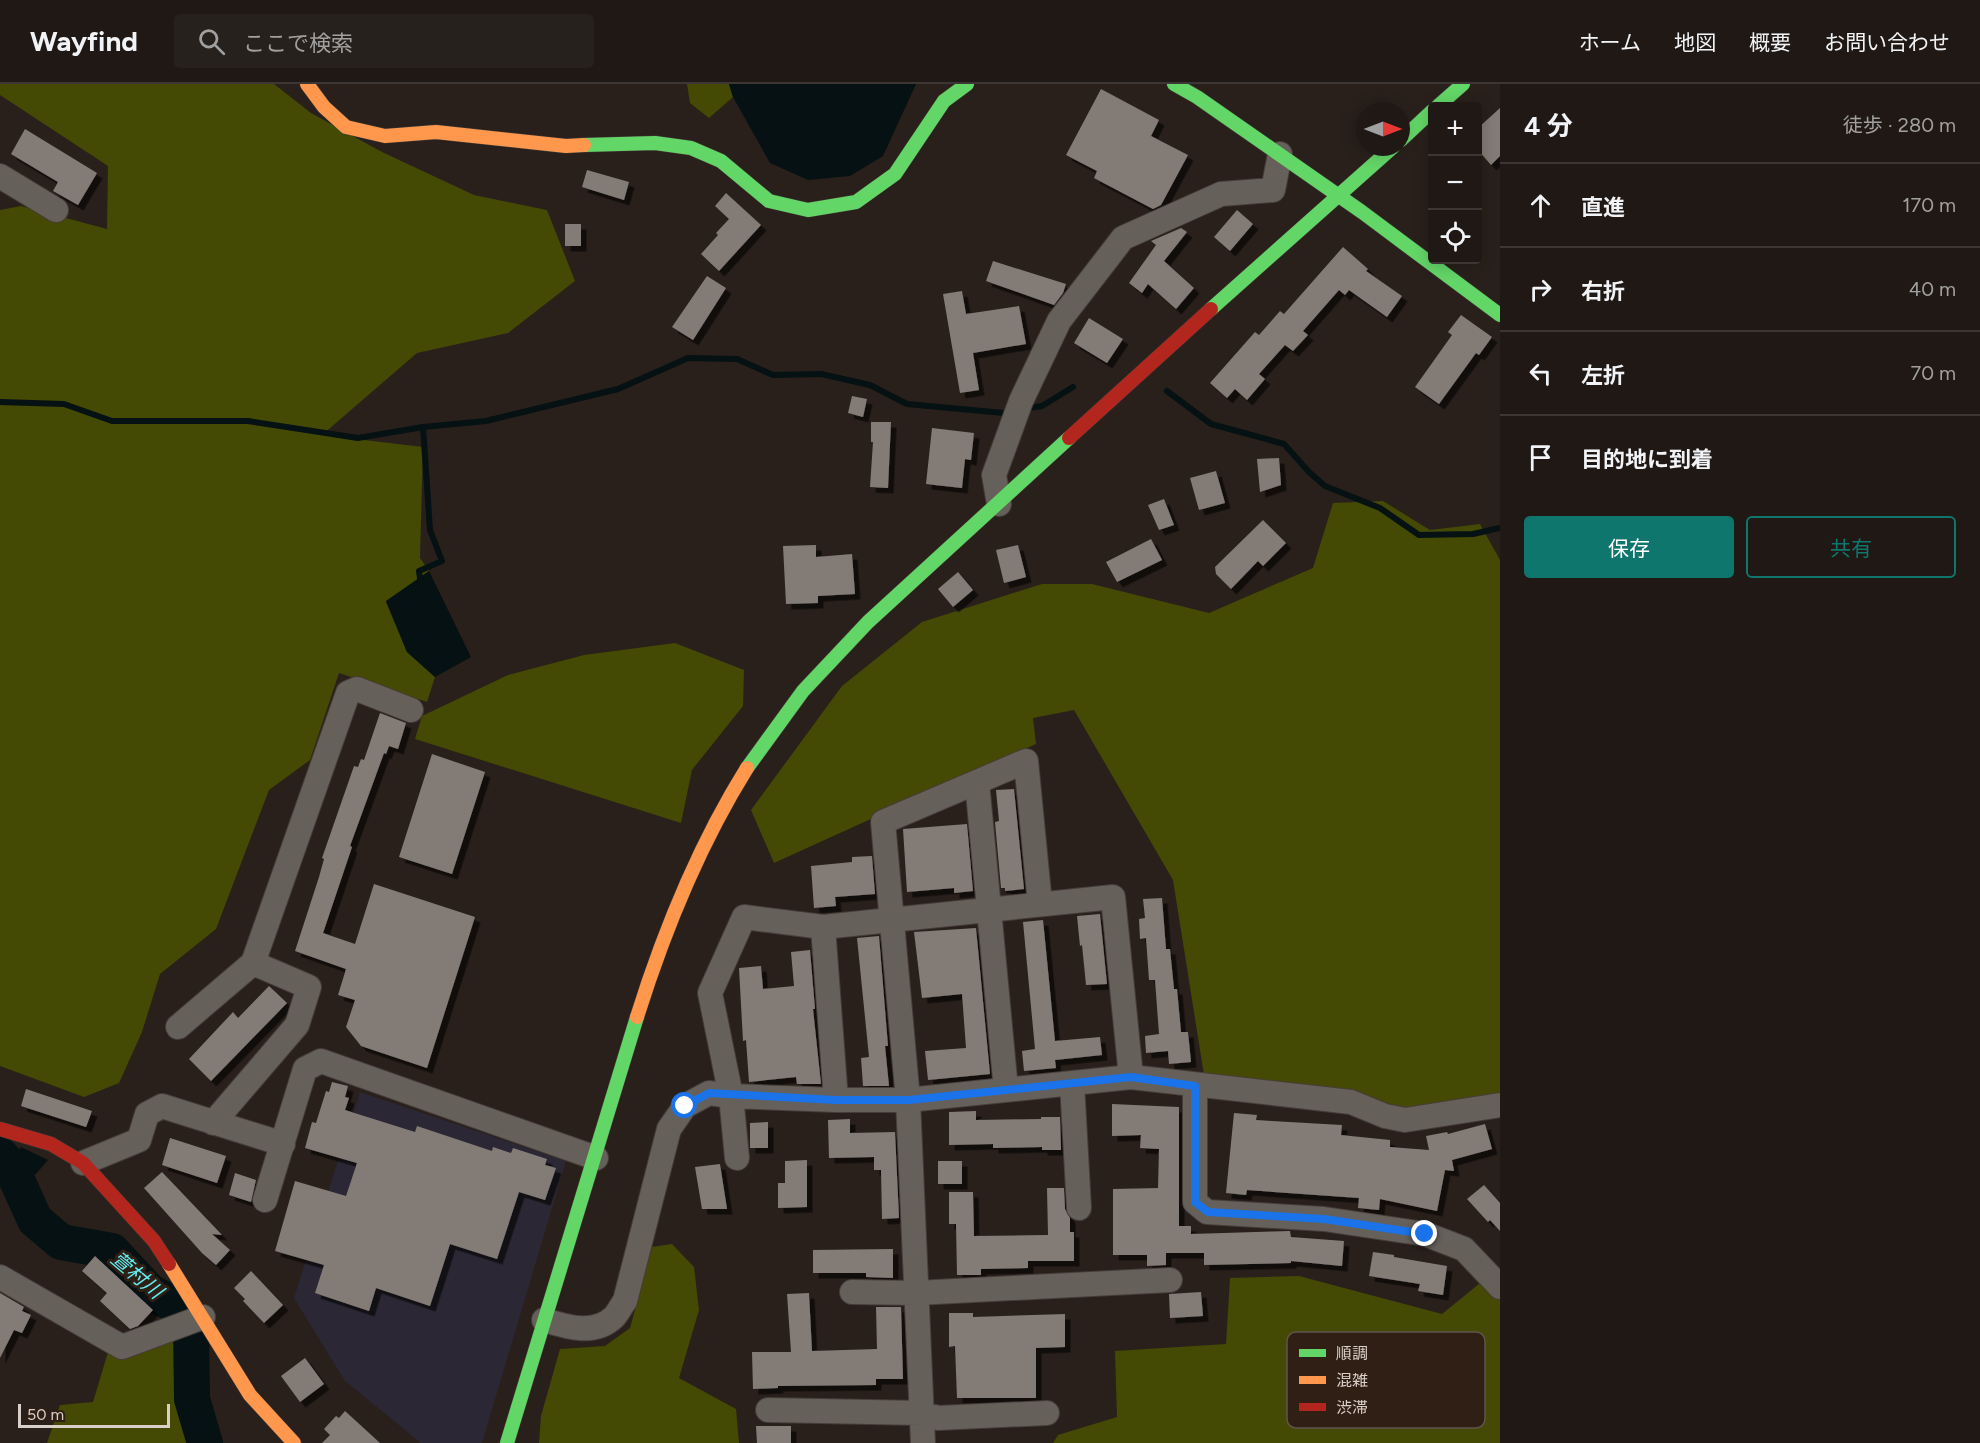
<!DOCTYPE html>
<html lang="ja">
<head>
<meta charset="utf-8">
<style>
	:root { --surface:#1f1814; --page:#27211d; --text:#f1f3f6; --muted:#a1a0a0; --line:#3c3734; --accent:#0f766e }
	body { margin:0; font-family:Figtree,"Noto Sans JP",sans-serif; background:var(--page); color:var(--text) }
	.controls { position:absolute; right:18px; top:18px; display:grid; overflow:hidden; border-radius:6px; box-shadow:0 3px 15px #0003 }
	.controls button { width:54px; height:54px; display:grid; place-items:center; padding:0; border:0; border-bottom:2px solid var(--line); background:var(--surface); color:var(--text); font:30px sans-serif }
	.compass { position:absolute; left:1356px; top:18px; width:54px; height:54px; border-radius:50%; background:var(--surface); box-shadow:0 3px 15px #0003; rotate:90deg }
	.scale { position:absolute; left:18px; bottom:15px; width:152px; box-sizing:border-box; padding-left:6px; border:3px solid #dacfc8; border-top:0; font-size:16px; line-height:21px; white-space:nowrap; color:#dacfc8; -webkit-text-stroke:4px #2f1f15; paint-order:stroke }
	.stop { position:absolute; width:18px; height:18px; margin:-14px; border:4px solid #1a73e8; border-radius:50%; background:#fff }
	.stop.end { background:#1a73e8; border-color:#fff; box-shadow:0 2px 6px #0008 }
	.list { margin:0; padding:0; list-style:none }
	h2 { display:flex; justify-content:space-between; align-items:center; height:78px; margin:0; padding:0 24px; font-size:26px }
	h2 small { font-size:20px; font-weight:400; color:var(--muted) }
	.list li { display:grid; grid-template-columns:39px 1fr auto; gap:18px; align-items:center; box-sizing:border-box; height:84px; padding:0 24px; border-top:2px solid var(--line) }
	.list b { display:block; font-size:22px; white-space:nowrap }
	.list em { font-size:20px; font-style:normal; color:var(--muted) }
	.actions { display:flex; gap:12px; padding:18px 24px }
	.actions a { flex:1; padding:14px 0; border:2px solid var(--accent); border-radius:6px; text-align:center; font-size:21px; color:var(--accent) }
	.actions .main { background:var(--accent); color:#fff }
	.icon { flex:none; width:33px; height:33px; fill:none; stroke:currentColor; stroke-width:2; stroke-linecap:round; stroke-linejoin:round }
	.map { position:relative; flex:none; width:1500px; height:1359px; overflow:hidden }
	header { display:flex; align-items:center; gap:36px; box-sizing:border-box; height:84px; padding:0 30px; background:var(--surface); border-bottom:2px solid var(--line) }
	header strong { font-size:28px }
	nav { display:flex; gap:33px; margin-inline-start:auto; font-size:21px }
	.search { width:420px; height:54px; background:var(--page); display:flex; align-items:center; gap:15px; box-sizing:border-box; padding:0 21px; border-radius:6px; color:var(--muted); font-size:22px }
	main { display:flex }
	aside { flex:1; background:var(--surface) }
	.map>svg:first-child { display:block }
	.commercial { fill:#2b2734 }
	.green { fill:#444904 }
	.water { fill:#051112 }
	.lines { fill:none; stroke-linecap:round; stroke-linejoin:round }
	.stream { stroke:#051112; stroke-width:6 }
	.river { stroke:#051112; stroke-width:36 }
	.building { fill:#837b76; filter:url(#shadow) }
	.street-casing { stroke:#453d39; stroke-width:26 }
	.fast-casing { stroke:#453d39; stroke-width:15 }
	.slow-casing { stroke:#453d39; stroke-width:15 }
	.jam-casing { stroke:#453d39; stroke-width:15 }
	.street { stroke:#66605b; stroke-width:24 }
	.fast { stroke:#63d668; stroke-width:14 }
	.slow { stroke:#ff974d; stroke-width:14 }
	.jam { stroke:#b3261e; stroke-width:14 }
	.route { stroke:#1a73e8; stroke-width:8 }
	.labels { text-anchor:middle; stroke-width:6; stroke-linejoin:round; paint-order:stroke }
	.water-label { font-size:20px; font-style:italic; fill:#61eff5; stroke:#2f1f15 }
	.key { fill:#2f1f15; stroke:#62544b; stroke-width:1.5 }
	.key-label { font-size:16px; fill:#dacfc8 }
</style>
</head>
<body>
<header>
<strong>Wayfind</strong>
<div class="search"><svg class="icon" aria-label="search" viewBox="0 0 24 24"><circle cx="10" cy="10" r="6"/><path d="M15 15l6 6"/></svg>ここで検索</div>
<nav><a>ホーム</a><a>地図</a><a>概要</a><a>お問い合わせ</a></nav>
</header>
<main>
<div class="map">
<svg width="1500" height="1359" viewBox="0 0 1500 1359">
	<defs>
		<filter id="shadow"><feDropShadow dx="5.5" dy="5.5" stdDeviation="0" flood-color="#0009"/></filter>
	</defs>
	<rect width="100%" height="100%" fill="#29201b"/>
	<path class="commercial" d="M360,1008L566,1077L482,1359H421L345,1297L294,1214Z"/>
	<path class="green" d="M0,0H274L311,29L382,68L474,111L547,126L575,197L508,249L417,269L322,351L423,363L420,474L429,487L386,518L407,568L435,593L427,618L339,589L310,676L269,706L216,845L160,890L142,948L119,999L84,1013L0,982V126L21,122L107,145L108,82L0,11Z
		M687,0H729L733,13L709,34L690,19Z
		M1383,417L1430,446L1480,440L1500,476V1015L1407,1028L1362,1009L1204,991L1173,796L1074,626L1033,634L1036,660L774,779L751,726L842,602L922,538L1042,500H1092L1209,529L1313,484L1333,419Z
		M675,559L744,586L743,622L692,686L681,739L415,655L422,632L508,591L584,571Z
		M672,1160L694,1183L699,1226L679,1294L736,1325L739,1359H539L541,1332L560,1265L605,1262L630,1244L652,1163Z
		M1299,1192L1442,1230L1485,1195L1500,1211V1359H1053L1058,1351L1117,1333L1115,1267L1226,1260L1230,1194Z
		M182,1247L188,1335L196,1359H47L60,1321L93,1318L109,1265Z"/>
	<path class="water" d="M729,0H916L883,72L850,92L808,96L770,79L733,13Z
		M429,487L471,573L435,593L407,568L386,517Z
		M21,1063L48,1076L35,1091L16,1069Z"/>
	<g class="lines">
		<path class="stream" d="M1167,307L1211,340L1284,360L1309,388L1325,402L1380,424L1419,451L1473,450L1500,444
			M0,318L64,320L112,337H248L358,354L423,343L486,337L618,305L688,274L737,275L773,291L821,290L870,301L907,320L1004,329L1011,328
			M1024,325L1042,322L1073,303
			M421,501L419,487L442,477L430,446L423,343"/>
		<path class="river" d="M0,1071L11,1083L35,1136L61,1158L112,1167L150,1208L179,1223L191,1241L192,1315L205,1359"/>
	</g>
	<path class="building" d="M1101,5L1159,36L1151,52L1188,71L1161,121L1153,125L1094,94L1097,87L1066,71Z
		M1500,24V72L1491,81L1478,66V44Z
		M25,45L97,89L78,121L53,107L58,98L11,70Z
		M587,86L629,98L624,116L582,103Z
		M726,109L761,141L719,187L701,170L718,151L716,149L729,135L715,122Z
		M1237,126L1253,140L1230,167L1214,153Z
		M565,140H581V162H565Z
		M1181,144L1187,148L1164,177L1194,204L1176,225L1148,200L1142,209L1129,199L1156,161L1151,157Z
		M1343,163L1368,185L1366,187L1402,212L1387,233L1349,206L1345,211L1339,206L1303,247L1308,251L1293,267L1285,261L1259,290L1265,295L1247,316L1235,305L1227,314L1210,299L1255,248L1259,251L1280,227L1284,230Z
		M993,177L1066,200L1063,209L1054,221L986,197Z
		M707,192L726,204L693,256L672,243Z
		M962,207L966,230L1019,222L1026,260L973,269L979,306L960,309L943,210Z
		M1461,231L1492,253L1479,271L1476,269L1439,320L1415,303L1452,251L1448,248Z
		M1089,234L1123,255L1107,279L1074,259Z
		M852,312L867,315L863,333L848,329Z
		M871,338H891L888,404L870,403L873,358H871Z
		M932,344L974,349L971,376L965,375L962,404L926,400Z
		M1279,374L1281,401L1260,408L1257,375Z
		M1216,387L1225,419L1199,426L1190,394Z
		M1164,415L1174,441L1159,446L1148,421Z
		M1263,436L1286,459L1263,482L1258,477L1231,505L1216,490L1215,483Z
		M1151,455L1162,476L1117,498L1106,478Z
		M816,461V473L852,470L855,510L818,512V519L786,520L783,462Z
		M1018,461L1026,493L1004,499L996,466Z
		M958,488L973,506L953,523L938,505Z
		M380,629L406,639L398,665L389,662L386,670L384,669L350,762L352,763L323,849L355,860L374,800L475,833L427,984L361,962L346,943L355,916L338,911L346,885L295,867L319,793L324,775L322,774L354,682L358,683L361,675L364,676Z
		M432,670L485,688L452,790L399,773Z
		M1014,705L1024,805L1005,807V804H1001L995,738L999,737L996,706Z
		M967,740L973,807L954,809V804L907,808L903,745Z
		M872,772L875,810L835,813L836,822L814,824L811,782L852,778V773Z
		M1162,814L1166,865H1170L1174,905H1177L1181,948H1188L1191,978L1169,980L1168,967L1146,969L1145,952L1159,950L1155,896H1149L1146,854L1140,855L1139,835L1145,834L1143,815Z
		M1100,830L1107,900L1086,901L1082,861L1080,862L1077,832Z
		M1043,836L1055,957L1100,953L1102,971L1055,976L1056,984L1024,987L1022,967L1035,965L1023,838Z
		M976,844L990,990L928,996L925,967L966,964L962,910L922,914L914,848Z
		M879,852L888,962H885L889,1002H863L861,974L869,973L857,854Z
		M810,866L815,925H813L821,1000H797L796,993L749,998L746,956L743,957L739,884L761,882L763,905L794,902L791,868Z
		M269,902L287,919L211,997L189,975L233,928L238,934Z
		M332,998L348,1002L345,1013L349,1014L345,1026L415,1048L417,1042L492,1067L493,1063L511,1069L513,1064L547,1075L545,1081L556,1084L545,1116L519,1108L497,1175L450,1160L430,1222L376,1204L369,1227L315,1209L324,1181L275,1167L295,1097L346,1112L357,1079L305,1064L312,1038L316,1039L326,1007L329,1008Z
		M26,1005L92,1027L86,1043L21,1022Z
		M1112,1020L1179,1023V1142H1191V1150L1290,1147L1291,1153L1344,1157L1342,1182L1291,1177V1179L1204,1181V1169H1166V1181L1147,1182V1171H1113V1105L1158,1104L1159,1065L1140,1064L1141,1051L1112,1052Z
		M976,1027V1036L1041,1035V1033H1060L1061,1066H1042V1063L993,1064V1060L949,1061V1028Z
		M1234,1029L1257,1031L1256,1036L1342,1041L1341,1051L1390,1056V1063L1429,1066L1426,1052L1447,1048L1448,1050L1485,1040L1492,1065L1452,1076L1454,1087L1445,1086L1437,1127L1380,1115L1379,1126L1358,1124L1359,1114L1247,1106L1246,1111L1226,1109Z
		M850,1035V1049L895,1048L899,1134L882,1135L881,1086H874V1073L829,1074L828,1036Z
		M768,1038V1064H750V1039Z
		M170,1054L226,1072L217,1099L162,1081Z
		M807,1076V1123L778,1124V1099H785V1077Z
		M938,1077H962V1100H938Z
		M720,1080L727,1125H702L695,1083Z
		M162,1088L222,1151L212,1150L230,1166L216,1181L202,1169L144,1104Z
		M235,1089L256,1096L251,1118L229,1111Z
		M1484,1101L1500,1119V1147L1490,1136L1488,1138L1467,1115Z
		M1047,1104H1064L1065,1125L1070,1134V1148H1074V1177H1028V1184L981,1185V1191H957L956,1140H949V1108H973L974,1152L1048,1151Z
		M893,1165V1194L866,1193V1189H813V1166Z
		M1373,1168L1394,1171V1173L1447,1182L1443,1211L1418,1207L1420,1200L1369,1192Z
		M95,1172L153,1226L138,1242L130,1245L100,1217L107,1209L82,1187Z
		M251,1187L283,1221L264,1239L243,1217L245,1215L234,1204Z
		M1201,1208L1203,1232L1170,1234L1169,1210Z
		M0,1209L24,1223L22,1227L31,1231L22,1249L14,1246L0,1274Z
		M809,1209L812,1267L877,1265L876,1223H901L903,1295H876V1301L778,1302V1304L753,1305L752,1268H791L787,1210Z
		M949,1229H973V1233L1065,1230V1263L1036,1264V1314H957L955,1262L949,1263Z
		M305,1274L324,1300L300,1318L281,1292Z
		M345,1327L380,1359H322L330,1351L324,1345L336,1332L339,1334Z
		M756,1342H791V1359H757Z"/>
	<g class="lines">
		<g class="street-casing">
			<path id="street" d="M0,92L56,126
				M999,420L994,391L1021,317L1059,237L1123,154L1221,110L1273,106L1280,70
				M977,698L1006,1006
				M823,843L836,1016
				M253,879L348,609L357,605L411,626
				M178,943L253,879L309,903L297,941L213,1039
				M1072,999L1079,1124
				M1195,1002V1118L1207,1128L1324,1135L1425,1150L1464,1165L1500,1203
				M737,1074L731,1012L836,1016H908L1131,993L1351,1018L1385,1032L1405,1036L1500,1021
				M83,1079L139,1056L147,1030L162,1022L283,1060
				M265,1116L305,985L321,977L596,1074
				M0,1193L122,1263L203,1233
				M852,1208L916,1209L1170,1196
				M544,1236C567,1243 594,1252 614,1233C618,1229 621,1222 625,1217L669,1045L685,1022L709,1009L731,1012L710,909L744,833L823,843L1113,813L1131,993
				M768,1326L921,1329L938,1334L1047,1329
				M923,1359L908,1016L883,738L1026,677L1040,820"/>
		</g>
		<g class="fast-casing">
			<path id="fast" d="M1174,0L1197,13L1362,128L1500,231
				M1438,22L1463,0
				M1401,56L1432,27
				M584,61L655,59L691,64L721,77L769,117L808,126L856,118L895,90L944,17L967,0
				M1211,225L1393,63
				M747,684L803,607L868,538L1069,354
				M507,1359L637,933"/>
		</g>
		<g class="slow-casing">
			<path id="slow" d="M307,0L324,23L346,43L385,52L436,48L566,62L584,61
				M637,933C664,847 699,761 747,684
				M169,1180L250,1311L294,1359"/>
		</g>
		<g class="jam-casing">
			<path id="jam" d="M1069,354L1211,225
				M0,1045L51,1060L83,1079L154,1157L169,1180"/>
		</g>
		<use href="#street" class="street"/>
		<use href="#fast" class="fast"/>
		<use href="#slow" class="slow"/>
		<use href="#jam" class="jam"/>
	</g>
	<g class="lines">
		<path class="route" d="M685,1022L709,1009L836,1016H909L1131,993L1195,1002V1118L1208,1128L1324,1135L1425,1150"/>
	</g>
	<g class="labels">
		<g class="water-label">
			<text transform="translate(137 1191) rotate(40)" y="7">萱村川</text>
		</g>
	</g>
	<rect x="1287" y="1248" width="198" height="96" rx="9" class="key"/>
	<rect x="1299" y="1265" width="27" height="8" fill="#63d668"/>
	<rect x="1299" y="1292" width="27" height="8" fill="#ff974d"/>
	<rect x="1299" y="1319" width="27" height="8" fill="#b3261e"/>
	<g class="key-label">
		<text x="1336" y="1275">順調</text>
		<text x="1336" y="1302">混雑</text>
		<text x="1336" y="1329">渋滞</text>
	</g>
</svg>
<div class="controls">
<button>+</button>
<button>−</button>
<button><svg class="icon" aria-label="locate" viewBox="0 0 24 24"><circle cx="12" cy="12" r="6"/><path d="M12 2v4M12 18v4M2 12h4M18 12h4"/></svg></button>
</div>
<svg class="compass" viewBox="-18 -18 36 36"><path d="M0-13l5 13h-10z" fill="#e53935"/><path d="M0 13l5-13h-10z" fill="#a1a0a0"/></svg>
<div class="scale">50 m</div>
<div class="stop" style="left:685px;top:1022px"></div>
<div class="stop end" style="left:1425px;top:1150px"></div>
</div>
<aside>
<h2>4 分<small>徒歩 · 280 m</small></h2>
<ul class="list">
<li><svg class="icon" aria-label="ahead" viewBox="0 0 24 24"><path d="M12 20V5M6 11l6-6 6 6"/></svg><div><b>直進</b></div><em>170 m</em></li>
<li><svg class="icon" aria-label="right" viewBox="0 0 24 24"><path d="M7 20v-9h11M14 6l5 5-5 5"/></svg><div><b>右折</b></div><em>40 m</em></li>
<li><svg class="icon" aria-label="left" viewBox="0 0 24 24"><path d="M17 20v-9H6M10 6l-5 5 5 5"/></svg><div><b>左折</b></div><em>70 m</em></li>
<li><svg class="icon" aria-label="arrive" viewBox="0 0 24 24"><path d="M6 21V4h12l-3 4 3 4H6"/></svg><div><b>目的地に到着</b></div></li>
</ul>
<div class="actions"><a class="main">保存</a><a>共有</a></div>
</aside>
</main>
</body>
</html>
